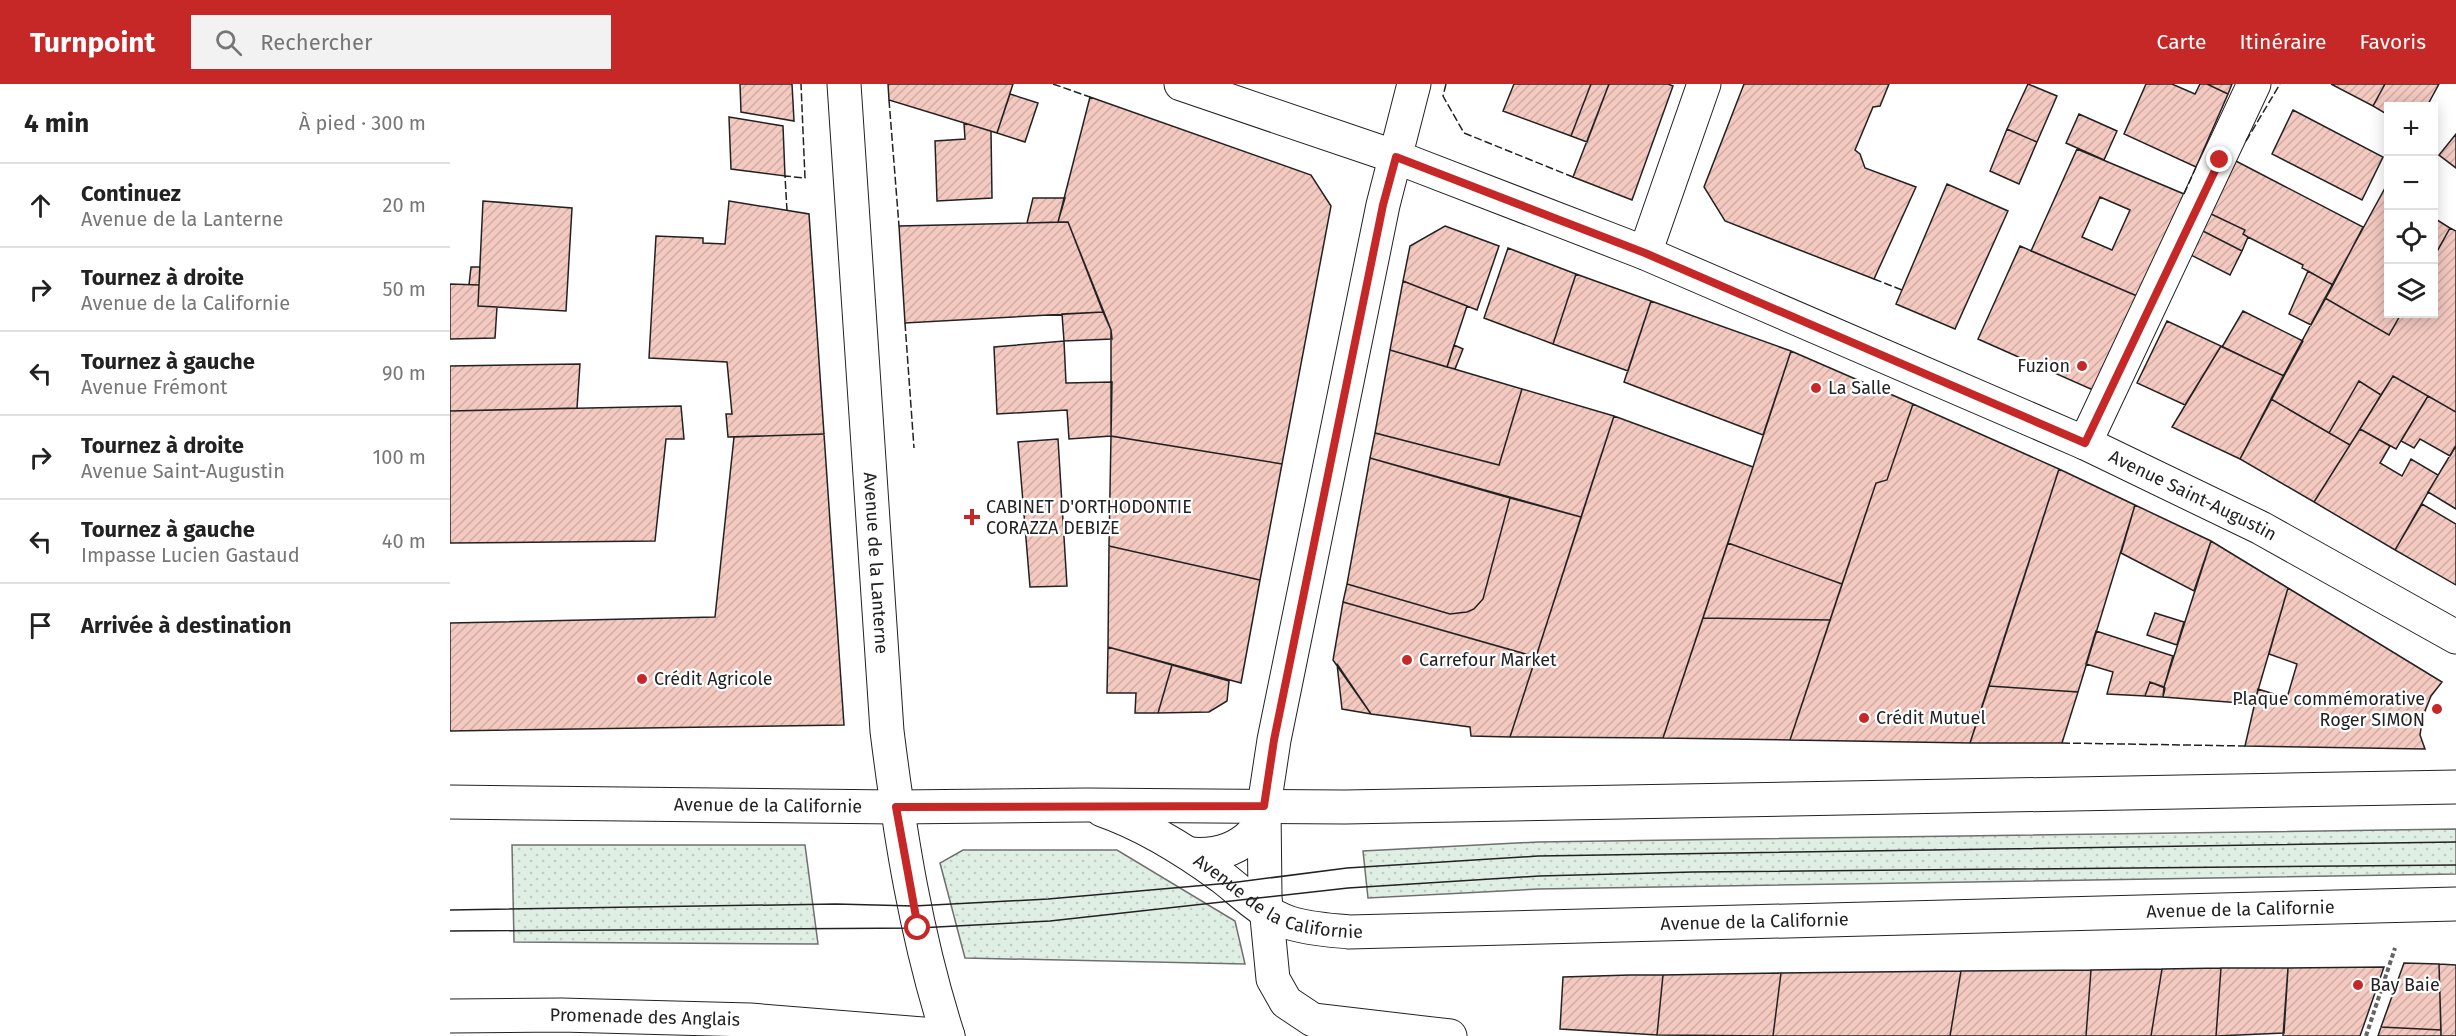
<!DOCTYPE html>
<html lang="fr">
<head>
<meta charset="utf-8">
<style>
	:root { --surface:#fff; --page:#f2f2f2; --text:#222; --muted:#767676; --line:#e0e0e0; --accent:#c62828 }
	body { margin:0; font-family:"Fira Sans",sans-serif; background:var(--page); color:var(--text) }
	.controls { position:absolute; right:18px; top:18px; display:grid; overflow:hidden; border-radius:0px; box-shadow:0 3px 15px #0003 }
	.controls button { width:54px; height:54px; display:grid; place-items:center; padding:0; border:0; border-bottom:2px solid var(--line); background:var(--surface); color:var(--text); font:30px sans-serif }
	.stop { position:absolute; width:18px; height:18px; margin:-14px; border:4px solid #c62828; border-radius:50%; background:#fff }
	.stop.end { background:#c62828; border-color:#fff; box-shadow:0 2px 6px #0008 }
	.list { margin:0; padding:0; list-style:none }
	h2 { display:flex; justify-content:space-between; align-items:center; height:78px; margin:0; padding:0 24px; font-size:26px }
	h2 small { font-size:20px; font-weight:400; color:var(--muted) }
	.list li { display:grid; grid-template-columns:39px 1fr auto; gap:18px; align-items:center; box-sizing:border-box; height:84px; padding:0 24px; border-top:2px solid var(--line) }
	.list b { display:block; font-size:22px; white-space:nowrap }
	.list p { margin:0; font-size:20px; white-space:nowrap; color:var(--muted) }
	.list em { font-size:20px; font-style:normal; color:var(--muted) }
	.icon { flex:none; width:33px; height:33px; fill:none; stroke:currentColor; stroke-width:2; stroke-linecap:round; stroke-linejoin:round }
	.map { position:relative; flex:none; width:2006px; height:952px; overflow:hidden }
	header { display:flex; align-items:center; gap:36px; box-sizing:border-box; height:84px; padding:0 30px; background:var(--accent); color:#fff }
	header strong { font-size:28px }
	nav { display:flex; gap:33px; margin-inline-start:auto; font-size:21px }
	.search { width:420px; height:54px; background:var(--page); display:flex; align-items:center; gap:15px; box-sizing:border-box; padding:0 21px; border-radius:0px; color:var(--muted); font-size:22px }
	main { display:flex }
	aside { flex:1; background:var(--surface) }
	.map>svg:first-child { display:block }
	.green { fill:url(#green-dots); stroke:#6f6f6f; stroke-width:1.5 }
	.building { fill:url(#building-hatch); stroke:#222; stroke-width:1.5; fill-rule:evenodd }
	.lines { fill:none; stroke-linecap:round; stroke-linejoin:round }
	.street-casing { stroke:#222; stroke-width:35 }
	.secondary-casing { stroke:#222; stroke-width:35 }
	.primary-casing { stroke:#222; stroke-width:35 }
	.path { stroke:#646464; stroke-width:4; stroke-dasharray:4.5 3; stroke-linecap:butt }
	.street { stroke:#fff; stroke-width:33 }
	.secondary { stroke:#fff; stroke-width:33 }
	.primary { stroke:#fff; stroke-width:33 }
	.tram { stroke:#222; stroke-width:1.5 }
	.fence { stroke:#222; stroke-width:1.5; stroke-dasharray:8 3; stroke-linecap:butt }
	.route { stroke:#c62828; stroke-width:8 }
	.poi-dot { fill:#c62828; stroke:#fff; stroke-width:2 }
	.labels { text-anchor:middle; stroke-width:4.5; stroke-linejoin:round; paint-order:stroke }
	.poi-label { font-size:18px; fill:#222; stroke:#fff; text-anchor:start }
	.street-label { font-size:18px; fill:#222; stroke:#fff }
</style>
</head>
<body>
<header>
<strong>Turnpoint</strong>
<div class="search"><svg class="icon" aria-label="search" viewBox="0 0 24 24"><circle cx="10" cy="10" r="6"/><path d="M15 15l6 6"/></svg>Rechercher</div>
<nav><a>Carte</a><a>Itinéraire</a><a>Favoris</a></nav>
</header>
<main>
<aside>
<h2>4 min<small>À pied · 300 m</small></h2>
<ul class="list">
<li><svg class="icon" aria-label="ahead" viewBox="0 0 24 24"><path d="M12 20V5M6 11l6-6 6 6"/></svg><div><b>Continuez</b><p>Avenue de la Lanterne</p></div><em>20 m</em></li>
<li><svg class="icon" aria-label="right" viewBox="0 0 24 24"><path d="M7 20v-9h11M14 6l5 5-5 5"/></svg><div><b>Tournez à droite</b><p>Avenue de la Californie</p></div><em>50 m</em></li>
<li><svg class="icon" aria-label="left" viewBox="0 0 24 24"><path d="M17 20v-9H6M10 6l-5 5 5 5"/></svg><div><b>Tournez à gauche</b><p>Avenue Frémont</p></div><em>90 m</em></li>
<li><svg class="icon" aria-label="right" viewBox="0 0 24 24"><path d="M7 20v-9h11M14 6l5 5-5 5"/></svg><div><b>Tournez à droite</b><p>Avenue Saint-Augustin</p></div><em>100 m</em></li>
<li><svg class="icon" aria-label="left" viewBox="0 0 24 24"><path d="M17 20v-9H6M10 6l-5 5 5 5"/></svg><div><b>Tournez à gauche</b><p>Impasse Lucien Gastaud</p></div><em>40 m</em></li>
<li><svg class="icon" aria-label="arrive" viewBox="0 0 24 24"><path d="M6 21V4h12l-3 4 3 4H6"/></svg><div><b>Arrivée à destination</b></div></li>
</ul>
</aside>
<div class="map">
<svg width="2006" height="952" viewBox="0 0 2006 952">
	<defs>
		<pattern id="green-dots" width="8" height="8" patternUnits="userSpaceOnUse" patternTransform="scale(1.5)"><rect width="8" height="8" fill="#e0efe3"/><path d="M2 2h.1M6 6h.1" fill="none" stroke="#c0cdc2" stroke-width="1.8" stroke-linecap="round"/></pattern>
		<pattern id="building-hatch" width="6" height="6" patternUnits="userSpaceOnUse" patternTransform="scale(1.5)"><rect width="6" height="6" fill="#f3c9c0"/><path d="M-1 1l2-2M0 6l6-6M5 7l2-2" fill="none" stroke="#d0aca5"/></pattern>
	</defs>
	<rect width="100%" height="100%" fill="#fff"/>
	<path class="green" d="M2006,745V790L1088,805L918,814L913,767L1088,758Z
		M62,761H355L368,860L64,858Z
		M513,766H667L785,837L795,880L515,874L490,779Z"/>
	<path class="building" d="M290,0H342L344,37L291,28Z
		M438,0H563L547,49L439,16Z
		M1064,0H1141L1121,52L1053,27Z
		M1141,0H1159L1137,58L1121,52Z
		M1159,0H1218L1223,2L1182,116L1123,93Z
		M1294,0H1439L1430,22L1423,23L1405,66L1410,70L1415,84L1466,103L1424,195L1275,137L1254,103Z
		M1578,0L1607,12L1587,58L1557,45Z
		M1696,0H1722L1745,10L1750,0H1757L1778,10L1746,83L1674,50Z
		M1757,0H1782L1778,10Z
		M1881,0H1935L1923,22Z
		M1935,0H1989L1977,22H1938V31L1923,22Z
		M560,10L588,19L575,58L547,49Z
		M640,13L861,91L881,122L832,380L661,352V246L618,138H608Z
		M1843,26L1933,73L1912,116L1822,70Z
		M1629,30L1667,47L1654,76L1616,59Z
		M279,33L333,42L335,92L281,85Z
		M514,39L541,47L542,114L487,117L485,57L515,55Z
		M1557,45L1587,58L1569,100L1540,87Z
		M2006,50V84L1989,71Z
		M1627,65L1734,110L1687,212L1581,167ZM1650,113L1680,126L1662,166L1632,153Z
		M1784,76L1913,143L1883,201L1852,184L1853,181L1798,153L1793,150L1795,146L1759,129Z
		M1497,100L1558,127L1505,245L1446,220Z
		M1935,104L1938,106V230H1951L1939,251L1875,214Z
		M583,114H615L608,138L577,139Z
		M33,117L122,124L116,227L28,222Z
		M279,117L359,130L374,350L278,353L276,330H282L277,278L199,274L206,152L253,154V159L275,160Z
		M1759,129L1795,146L1793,150L1798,153L1792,167L1751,146Z
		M1984,134L2000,144L1984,173Z
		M618,138L653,228L455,239L449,142Z
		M995,142L1049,162L1027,226L953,197L960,162Z
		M2000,144L2006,147V328L1943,292L1931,311L1909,297L1879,349L1821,315L1875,214L1939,251L1951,230H1984V173Z
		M1751,146L1792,167L1780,191L1739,170Z
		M1570,162L1687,212L1643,306L1528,255Z
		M1058,164L1126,190L1103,260L1034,234Z
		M21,183H30L29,201H19Z
		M1858,187L1883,201L1861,241L1839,230Z
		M1126,190L1201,217L1178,287L1103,260Z
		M953,197L1017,222L997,283L940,266Z
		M0,200L29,201L28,222L47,223L45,254L0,255Z
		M1201,217L1341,267L1313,351L1174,298Z
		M1793,227L1853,257L1834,292L1772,263Z
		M653,228L661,246L662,255L614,257L612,230Z
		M1717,237L1771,262L1735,321L1687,299Z
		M614,257L616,299L662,298L661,352L619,355L617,326L547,330L544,263Z
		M1004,261L1013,265L1005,285L997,283Z
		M1771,262L1834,292L1790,375L1722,343Z
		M940,266L1072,305L1049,381L925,349Z
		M1341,267L1463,320L1437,396L1426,399L1392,500L1278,459Z
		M130,280L127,324L0,327V282Z
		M1943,292L1978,312L1946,365L1910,345Z
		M1909,297L1931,311L1900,361L1879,349Z
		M1072,305L1164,332L1131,433L920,374L925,349L1049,381Z
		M1978,312L2006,328V362L2000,372L1970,355L1964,364L1951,357Z
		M1821,315L1900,361L1864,418L1790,375Z
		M1463,320L1609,385L1520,659L1340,656L1426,399L1437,396Z
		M231,322L234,355H216L205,457L0,459V327Z
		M1164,332L1303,383L1213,654L1060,653Z
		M1910,345L1940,362L1930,379L1952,392L1961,375L1988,391L1945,466L1864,418Z
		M374,350L394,641L0,647V539L265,533L284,353Z
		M661,352L832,380L810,496L659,462Z
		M608,355L617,502L580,503L568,358Z
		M2005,363L2006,364V425L1978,408Z
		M920,374L1060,414L1033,515L1024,525L1017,528L1000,530L897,500Z
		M1609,385L1685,421L1628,608L1539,602Z
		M1060,414L1131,433L1086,573L893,518L897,500L1000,530L1017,528L1024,525L1033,515Z
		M1972,420L2006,440V501L1945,466Z
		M1685,421L1761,457L1744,507L1671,469Z
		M1761,457L1838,504L1804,620L1713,613L1714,603Z
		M1278,459L1392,500L1380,536L1253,534Z
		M659,462L810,496L791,599L658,563Z
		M1838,504L1992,598L1981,612L1973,632L1970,651L1975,665L1795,662L1808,605L1837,614L1847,580L1819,570Z
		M893,518L1086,573L1060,653L1021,652L1020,643L921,630L883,576Z
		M1705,529L1734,538L1727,561L1697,551Z
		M1253,534L1380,536L1340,656L1213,654Z
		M1646,547L1723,572L1714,603L1700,598L1695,612L1657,610L1663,588L1636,580Z
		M658,563L722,581L708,629H685L686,609H657Z
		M887,580L921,630L892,625Z
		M722,581L779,597L777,617L759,628L708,629Z
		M1700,598L1715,604L1713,613L1695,612Z
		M1539,602L1628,608L1612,659H1520Z
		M1954,879L1989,880L1991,946L1931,943Z
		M1989,880L2006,881V952H1991Z
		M1934,883L1910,952H1833L1838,884Z
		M1771,884L1766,952H1701L1712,885Z
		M1771,884H1838L1834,949L1766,952Z
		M1712,885L1701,952H1636L1641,886Z
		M1641,886L1636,952H1500L1511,887Z
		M1511,887L1500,952H1323L1331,889Z
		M1331,889L1323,952L1207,951L1213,891Z
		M1180,891H1213L1207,951L1110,945L1113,893Z
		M1931,943L1991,946V952H1928Z"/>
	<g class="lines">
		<g class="street-casing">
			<path id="street" d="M731,0L946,73
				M1195,169L1254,0
				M1635,359L1804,0
				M814,722L824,656L933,121L964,0"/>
		</g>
		<g class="secondary-casing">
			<g id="secondary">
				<path id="s1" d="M394,0L437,647C450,751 466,852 498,952"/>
				<path id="s2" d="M946,73L1195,169L1635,359L1811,444L2006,553"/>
				<path id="s3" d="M0,718L446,723L636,721L895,723L2006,703"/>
				<path d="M814,722L815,813L823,895L836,918L863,936L1000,952"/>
				<path id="s4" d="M652,726C695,741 735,766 772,793C794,810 813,830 840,839C859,845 880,846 899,848L2006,820"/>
				<path d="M740,770C763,772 786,767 803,749C808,743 811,730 814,722"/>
			</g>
		</g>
		<g class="primary-casing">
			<g id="primary">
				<path id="s5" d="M0,932L111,931L300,936L498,952"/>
			</g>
		</g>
		<path class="path" d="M1916,952L1945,864"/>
		<use href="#street" class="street"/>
		<use href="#secondary" class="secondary"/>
		<use href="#primary" class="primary"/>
		<path class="tram" d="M0,826L386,820L464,822L598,815L780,799L897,784L1088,772L2006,758
			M0,847L468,844L600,837L898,804L1089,792L1243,788L2006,781"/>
		<path class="fence" d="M603,0L640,13
			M996,0L993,12L1014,49L1123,93
			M439,16L449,142
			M1796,57L1830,0
			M1734,110L1746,83
			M337,127L335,92L355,94L351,0
			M1424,195L1452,206
			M455,239L464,364
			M1612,659L1795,662"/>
	</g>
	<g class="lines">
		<path class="route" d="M468,844L446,723L814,722L824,656L933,121L946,73L1195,169L1635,359L1770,76"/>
	</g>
	<g class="poi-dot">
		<circle cx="1632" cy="282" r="6"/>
		<circle cx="1366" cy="304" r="6"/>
		<path d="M519 424h6v6h6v6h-6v6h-6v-6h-6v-6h6z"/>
		<circle cx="957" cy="576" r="6"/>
		<circle cx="192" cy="595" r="6"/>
		<circle cx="1987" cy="625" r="6"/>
		<circle cx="1414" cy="634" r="6"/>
		<circle cx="1908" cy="901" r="6"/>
	</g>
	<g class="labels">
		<g class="poi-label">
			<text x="1620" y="288" text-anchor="end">Fuzion</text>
			<text x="1378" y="310">La Salle</text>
			<text x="536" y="429">CABINET D'ORTHODONTIE<tspan x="536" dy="21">CORAZZA DEBIZE</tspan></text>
			<text x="969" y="582">Carrefour Market</text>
			<text x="204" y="601">Crédit Agricole</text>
			<text x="1975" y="621" text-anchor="end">Plaque commémorative<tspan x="1975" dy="21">Roger SIMON</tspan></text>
			<text x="1426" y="640">Crédit Mutuel</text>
			<text x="1920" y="907">Bay Baie</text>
		</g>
		<g class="street-label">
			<text dy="6" stroke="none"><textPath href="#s2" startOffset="866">Avenue Saint-Augustin</textPath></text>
			<text dy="6" stroke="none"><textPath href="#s1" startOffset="480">Avenue de la Lanterne</textPath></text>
			<text dy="6" stroke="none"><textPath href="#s3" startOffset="318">Avenue de la Californie</textPath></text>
			<text dy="6" stroke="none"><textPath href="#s4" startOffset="200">Avenue de la Californie</textPath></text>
			<text dy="6" stroke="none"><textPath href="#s4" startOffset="1172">Avenue de la Californie</textPath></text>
			<text dy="6" stroke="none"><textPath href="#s4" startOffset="686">Avenue de la Californie</textPath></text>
			<text dy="6" stroke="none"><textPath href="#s5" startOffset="195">Promenade des Anglais</textPath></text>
		</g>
	</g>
</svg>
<div class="controls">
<button>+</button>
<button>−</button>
<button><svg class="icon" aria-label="locate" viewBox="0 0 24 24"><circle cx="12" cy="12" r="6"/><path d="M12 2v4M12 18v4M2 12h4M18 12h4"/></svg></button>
<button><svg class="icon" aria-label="layers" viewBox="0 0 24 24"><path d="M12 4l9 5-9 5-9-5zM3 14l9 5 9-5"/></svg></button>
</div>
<div class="stop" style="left:468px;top:844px"></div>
<div class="stop end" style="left:1770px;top:76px"></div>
</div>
</main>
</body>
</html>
